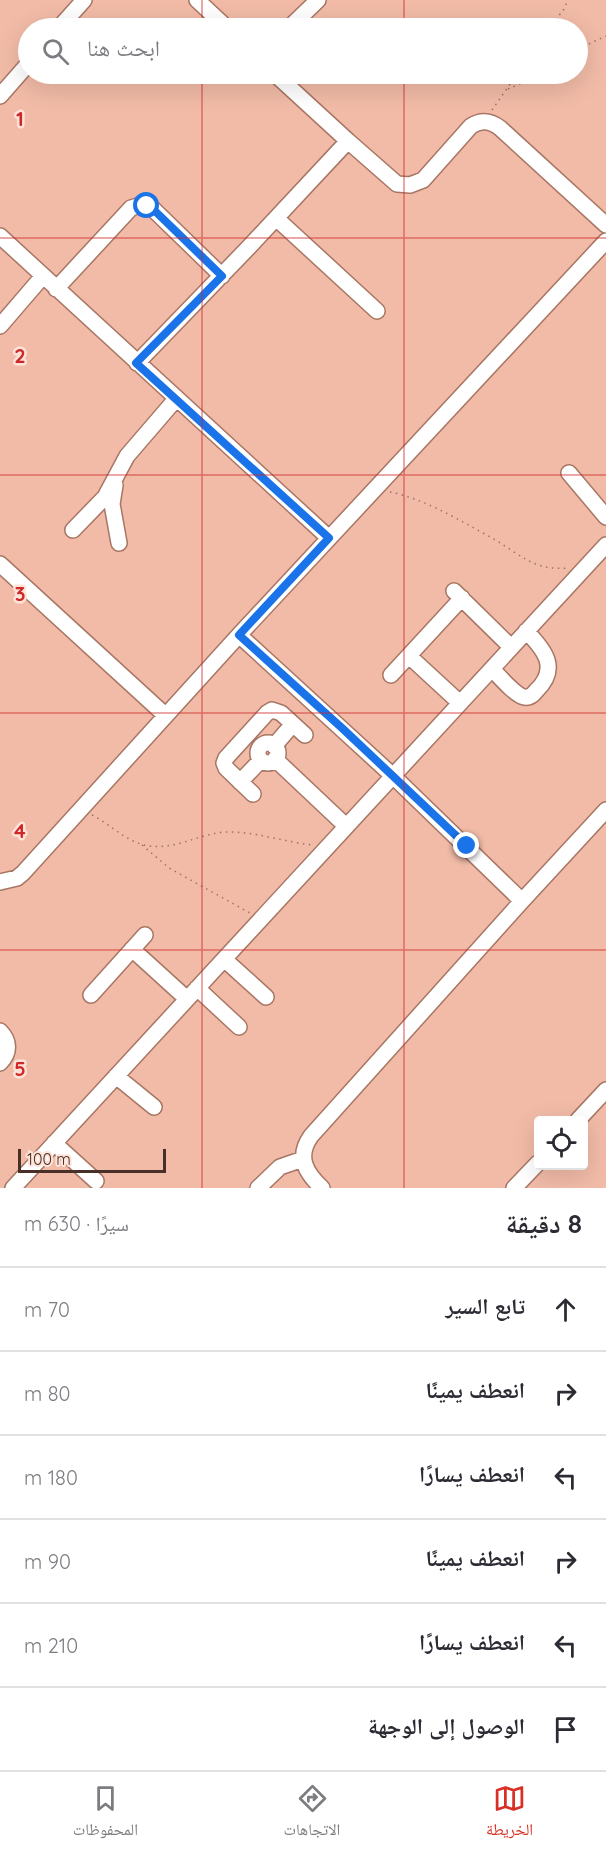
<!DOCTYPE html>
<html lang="ar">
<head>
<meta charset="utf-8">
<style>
	:root { --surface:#fff; --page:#f2f2f3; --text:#2b2b33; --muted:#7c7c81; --line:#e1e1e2; --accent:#d93025 }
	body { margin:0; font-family:Quicksand,"Noto Naskh Arabic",sans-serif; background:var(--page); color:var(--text); direction:rtl }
	.controls { position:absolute; right:18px; bottom:18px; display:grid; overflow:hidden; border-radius:6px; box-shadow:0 6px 24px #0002 }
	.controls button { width:54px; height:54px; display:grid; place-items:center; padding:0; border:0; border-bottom:2px solid var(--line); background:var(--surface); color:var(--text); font:30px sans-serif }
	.scale { position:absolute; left:18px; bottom:15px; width:148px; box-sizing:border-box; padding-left:6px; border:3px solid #463028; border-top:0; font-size:16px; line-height:21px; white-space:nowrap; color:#463028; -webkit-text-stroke:4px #ffe3d8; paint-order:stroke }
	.stop { position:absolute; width:18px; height:18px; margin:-14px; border:4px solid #1a73e8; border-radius:50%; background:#fff }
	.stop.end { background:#1a73e8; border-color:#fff; box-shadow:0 2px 6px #0008 }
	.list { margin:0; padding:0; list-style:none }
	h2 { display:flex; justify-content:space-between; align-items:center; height:78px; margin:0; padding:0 24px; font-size:26px }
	h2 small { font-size:20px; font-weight:400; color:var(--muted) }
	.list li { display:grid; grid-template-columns:39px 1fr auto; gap:18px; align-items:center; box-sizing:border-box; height:84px; padding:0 24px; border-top:2px solid var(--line) }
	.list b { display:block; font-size:22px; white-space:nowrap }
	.list em { font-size:20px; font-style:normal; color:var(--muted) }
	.icon { flex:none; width:33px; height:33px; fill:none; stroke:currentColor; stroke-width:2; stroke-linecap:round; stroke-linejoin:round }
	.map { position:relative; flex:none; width:606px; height:1188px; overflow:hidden; direction:ltr }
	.search { position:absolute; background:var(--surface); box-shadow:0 6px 24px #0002; left:18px; right:18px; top:18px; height:66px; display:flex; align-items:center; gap:15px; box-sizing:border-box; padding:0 21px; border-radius:33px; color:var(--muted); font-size:22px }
	.sheet { height:582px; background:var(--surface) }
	nav { display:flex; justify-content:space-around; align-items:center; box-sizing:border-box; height:84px; border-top:2px solid var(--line); background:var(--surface); font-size:16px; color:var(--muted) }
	nav a { display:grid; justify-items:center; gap:3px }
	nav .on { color:var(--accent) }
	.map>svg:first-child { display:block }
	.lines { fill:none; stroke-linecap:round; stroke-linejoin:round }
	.minor-casing { stroke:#a87664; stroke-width:18 }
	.path { stroke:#9a7567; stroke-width:1.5; stroke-dasharray:1.5 4.5; stroke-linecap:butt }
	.minor { stroke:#fff; stroke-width:15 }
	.route { stroke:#1a73e8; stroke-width:8 }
	.grid { fill:none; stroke:#cf2828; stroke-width:1.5; stroke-opacity:0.55 }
	.grid-label { font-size:20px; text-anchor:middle; font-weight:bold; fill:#cf2828; stroke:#ffe3d8; stroke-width:5; stroke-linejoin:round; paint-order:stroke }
</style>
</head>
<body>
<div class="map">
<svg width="606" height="1188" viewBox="0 0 606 1188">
	<rect width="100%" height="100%" fill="#f1bba7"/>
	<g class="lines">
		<g class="minor-casing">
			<path id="minor" d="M197,0L227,28
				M59,28L84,0
				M289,28L318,0
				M275,74L348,141L397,184L410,185L423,180L471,126C482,119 491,121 500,128L606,225
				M0,96L28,64
				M277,219L377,311
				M0,236L329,538
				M56,289L131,208L141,205L152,208L222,276
				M0,326L43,276
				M137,363L249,247L348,141
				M569,473L606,517
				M115,485L112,504L119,543
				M73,530L105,497L127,456L176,399
				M0,564L165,715
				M454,591L511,647
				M239,635L393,776L522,901
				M409,656L460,703
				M492,669C498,675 515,695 524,697C529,698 533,695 536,691C559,669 546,651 526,631
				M391,675L462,598
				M258 753a10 10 0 1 1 20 0a10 10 0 1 1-20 0Z
				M274,746L293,724
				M275,759L346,826
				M240,782L261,760
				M253,794L226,768L224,763L226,758L267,713L272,710L281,713L305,735
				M0,882L17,878L23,873L239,635L606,241
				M132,949L187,999
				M224,959L266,997
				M197,988L239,1027
				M91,995L145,935
				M0,1031C10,1041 10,1053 0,1063
				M116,1076L154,1107
				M578,1120L606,1090
				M54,1143L96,1181
				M13,1188L606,545
				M258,1188L280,1167L303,1159
				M322,1188C306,1173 296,1157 311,1136L522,901L606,810
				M514,1188L538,1163"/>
		</g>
		<path class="path" d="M547,28L563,11L568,0
			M578,49L606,36
			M508,89L543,74
			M492,110L517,74
			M390,492C423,498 463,522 492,538C520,554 533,571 568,568
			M92,815C110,824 124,840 144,845C172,852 198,834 225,832C254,831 284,842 313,845
			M142,845L169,868L250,913"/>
		<use href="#minor" class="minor"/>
	</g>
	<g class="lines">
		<path class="route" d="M147,206L156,212L222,276L136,363L329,538L239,635L342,728L467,846"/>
	</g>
	<path class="grid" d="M202,0V28M404,0V28M202,74V1188M404,74V1188M0,238H606M0,475H606M0,713H606M0,950H606"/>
	<g class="grid-label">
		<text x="20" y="126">1</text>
		<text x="20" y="363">2</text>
		<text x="20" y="601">3</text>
		<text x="20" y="838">4</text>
		<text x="20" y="1076">5</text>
	</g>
</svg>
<div class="controls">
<button><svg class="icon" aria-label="locate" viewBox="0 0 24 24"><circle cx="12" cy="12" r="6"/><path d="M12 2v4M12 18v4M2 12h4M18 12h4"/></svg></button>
</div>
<div class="scale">100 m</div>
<div class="stop" style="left:147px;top:206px"></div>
<div class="stop end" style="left:467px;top:846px"></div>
<div class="search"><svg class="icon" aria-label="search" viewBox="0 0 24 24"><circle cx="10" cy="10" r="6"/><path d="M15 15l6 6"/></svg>ابحث هنا</div>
</div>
<section class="sheet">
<h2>8 دقيقة<small>سيرًا · 630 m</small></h2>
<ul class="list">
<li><svg class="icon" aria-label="ahead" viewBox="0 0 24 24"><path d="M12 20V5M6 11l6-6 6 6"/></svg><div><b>تابع السير</b></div><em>70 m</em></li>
<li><svg class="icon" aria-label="right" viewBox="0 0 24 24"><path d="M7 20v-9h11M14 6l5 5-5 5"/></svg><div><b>انعطف يمينًا</b></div><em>80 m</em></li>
<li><svg class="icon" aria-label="left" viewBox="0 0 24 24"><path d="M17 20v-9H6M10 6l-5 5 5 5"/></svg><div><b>انعطف يسارًا</b></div><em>180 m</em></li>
<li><svg class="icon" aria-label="right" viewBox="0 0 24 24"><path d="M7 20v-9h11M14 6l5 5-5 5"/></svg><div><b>انعطف يمينًا</b></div><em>90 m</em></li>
<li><svg class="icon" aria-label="left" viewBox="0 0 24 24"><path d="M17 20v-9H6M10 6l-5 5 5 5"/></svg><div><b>انعطف يسارًا</b></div><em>210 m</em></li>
<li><svg class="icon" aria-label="arrive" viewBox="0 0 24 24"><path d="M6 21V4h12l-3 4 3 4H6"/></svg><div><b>الوصول إلى الوجهة</b></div></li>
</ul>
</section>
<nav>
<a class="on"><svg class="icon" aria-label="map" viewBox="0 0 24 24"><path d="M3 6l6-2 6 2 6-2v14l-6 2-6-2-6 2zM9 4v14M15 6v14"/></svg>الخريطة</a>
<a><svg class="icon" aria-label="directions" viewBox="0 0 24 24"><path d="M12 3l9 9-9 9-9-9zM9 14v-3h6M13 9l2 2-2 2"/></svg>الاتجاهات</a>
<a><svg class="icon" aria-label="saved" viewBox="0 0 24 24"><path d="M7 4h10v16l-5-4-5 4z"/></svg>المحفوظات</a>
</nav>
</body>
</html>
